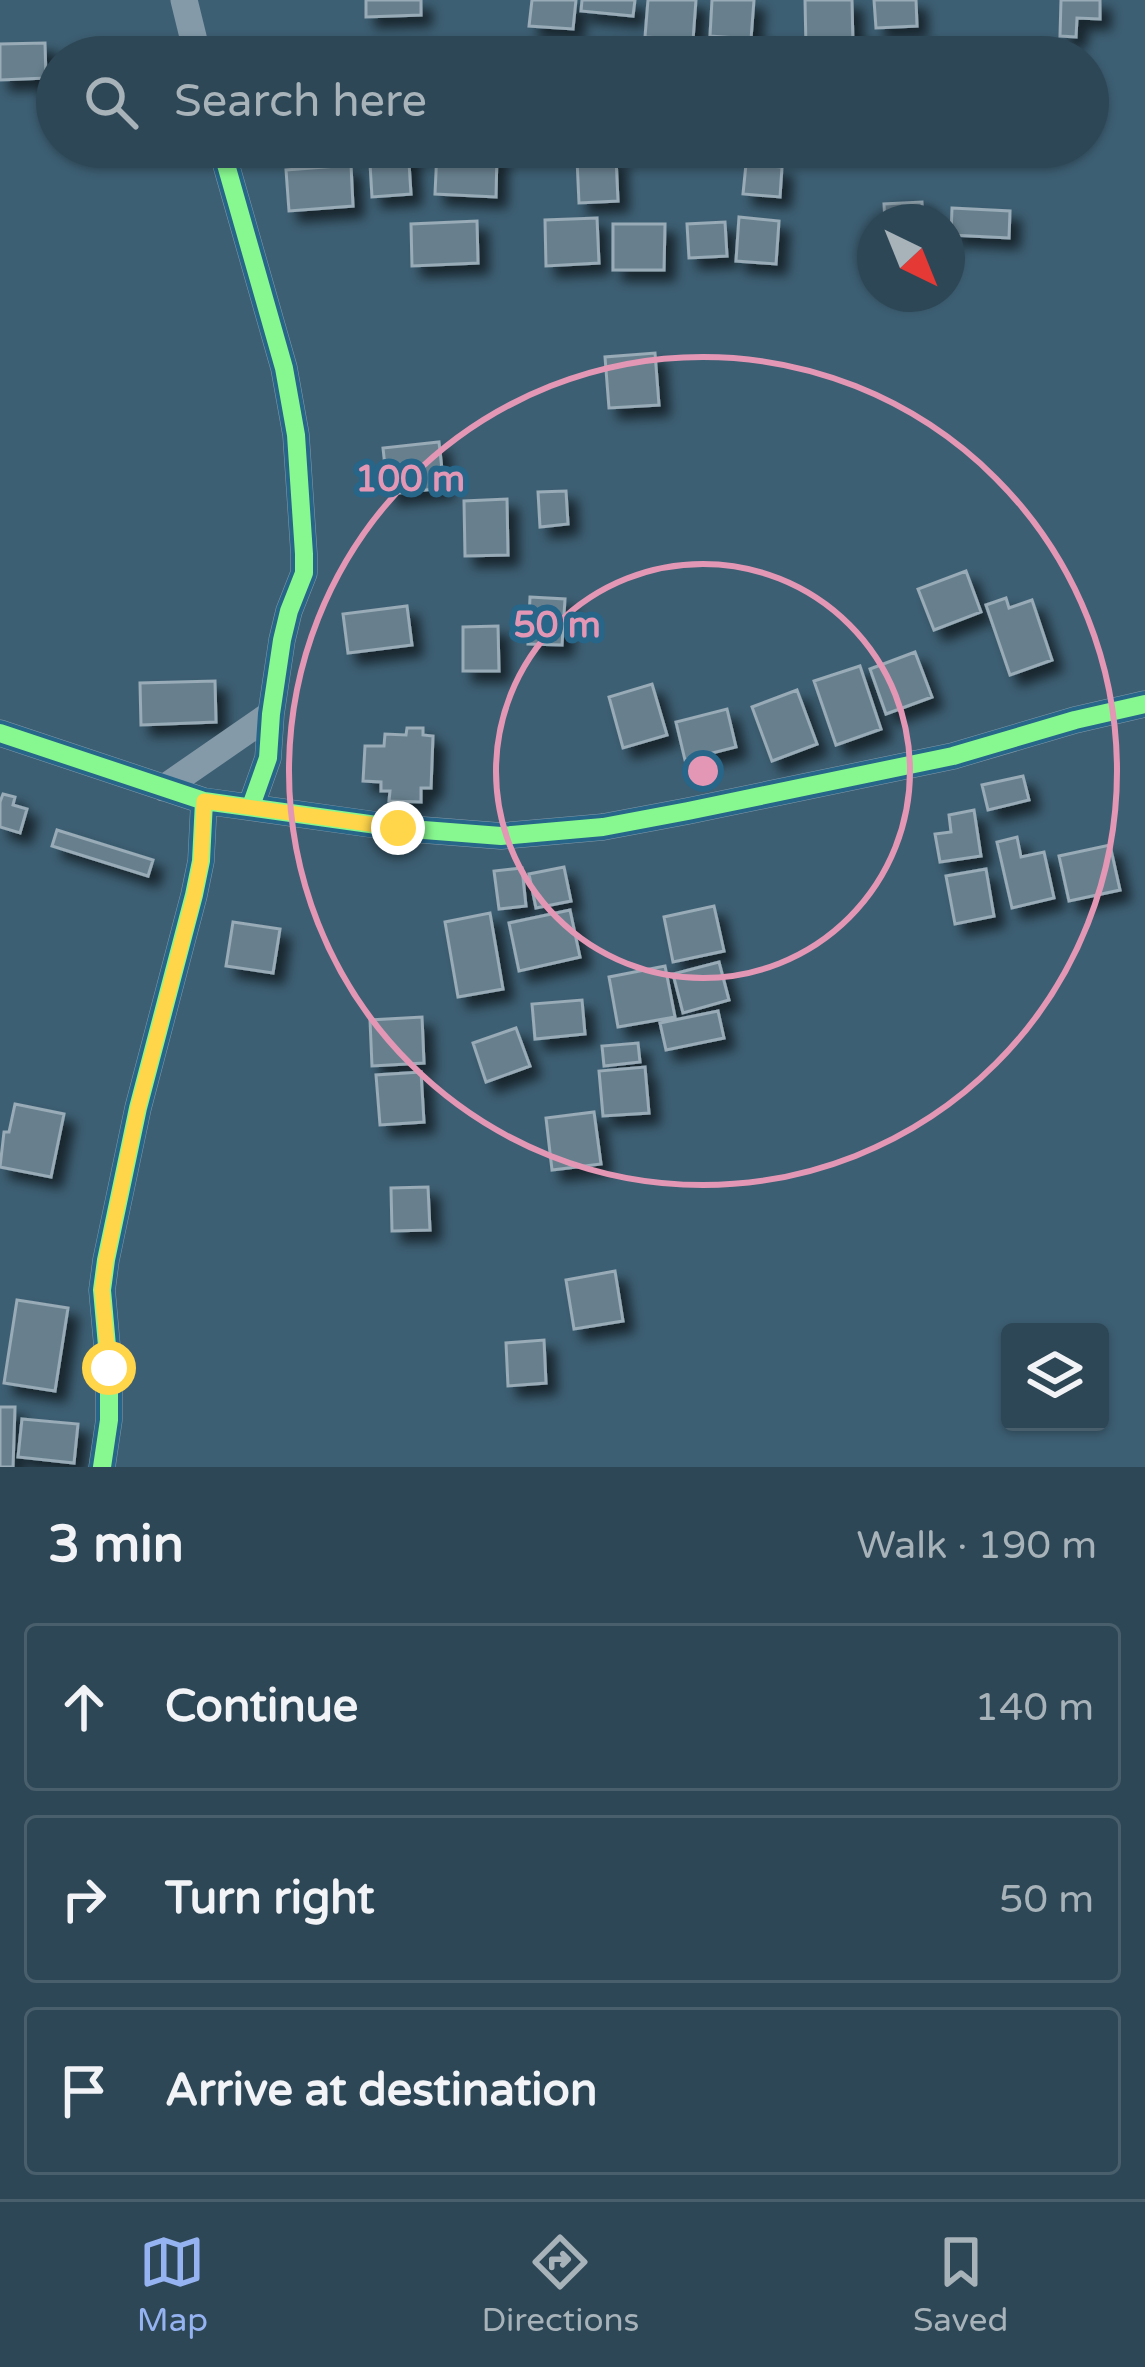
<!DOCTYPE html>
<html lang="en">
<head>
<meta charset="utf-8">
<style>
	:root { --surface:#2e4756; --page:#364e5c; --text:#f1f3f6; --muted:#a7b2b9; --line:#495f6c; --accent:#95b2f1 }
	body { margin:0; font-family:"Varela Round",sans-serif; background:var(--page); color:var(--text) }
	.controls { position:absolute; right:36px; bottom:36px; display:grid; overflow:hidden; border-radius:12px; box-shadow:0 3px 9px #0004 }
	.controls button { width:108px; height:108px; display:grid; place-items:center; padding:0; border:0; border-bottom:3px solid var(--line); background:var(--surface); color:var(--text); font:60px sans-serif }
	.compass { position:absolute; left:857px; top:204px; width:108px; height:108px; border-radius:50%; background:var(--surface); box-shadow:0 3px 9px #0004; rotate:137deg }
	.stop { position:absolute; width:36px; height:36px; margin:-27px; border:9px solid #ffd54a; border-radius:50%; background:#fff }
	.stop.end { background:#ffd54a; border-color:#fff; box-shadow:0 3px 12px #0008 }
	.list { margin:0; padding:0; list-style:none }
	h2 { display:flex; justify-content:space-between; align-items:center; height:156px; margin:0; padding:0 48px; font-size:51px }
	h2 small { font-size:39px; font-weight:400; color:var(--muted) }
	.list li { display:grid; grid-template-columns:78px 1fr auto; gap:36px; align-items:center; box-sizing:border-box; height:168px; margin:0 24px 24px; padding:0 24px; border:3px solid var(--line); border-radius:12px }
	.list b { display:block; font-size:45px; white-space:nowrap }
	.list em { font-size:39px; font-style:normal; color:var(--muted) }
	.icon { flex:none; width:66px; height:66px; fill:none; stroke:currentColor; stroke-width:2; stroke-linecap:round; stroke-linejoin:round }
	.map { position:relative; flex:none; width:1145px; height:1467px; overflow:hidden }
	.search { position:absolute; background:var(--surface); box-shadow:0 3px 9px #0004; left:36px; right:36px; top:36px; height:132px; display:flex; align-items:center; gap:30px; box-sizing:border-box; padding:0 42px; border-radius:66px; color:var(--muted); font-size:45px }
	.sheet { height:732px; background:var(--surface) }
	nav { display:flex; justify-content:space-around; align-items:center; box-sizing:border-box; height:168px; border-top:3px solid var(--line); background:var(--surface); font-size:33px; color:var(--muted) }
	nav a { display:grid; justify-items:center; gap:6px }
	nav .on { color:var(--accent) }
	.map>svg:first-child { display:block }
	.building { fill:#67808e; stroke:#98abb6; stroke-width:3; filter:url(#shadow) }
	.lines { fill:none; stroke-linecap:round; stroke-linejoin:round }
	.street { stroke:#849aa8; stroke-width:27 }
	.cycleway-casing { stroke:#276589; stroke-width:26 }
	.cycleway { stroke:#87f88f; stroke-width:18 }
	.route { stroke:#ffd54a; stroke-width:15 }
	.ring { fill:none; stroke:#e497b5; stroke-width:6 }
	.centre { fill:#e497b5; stroke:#276589; stroke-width:6 }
	.ring-label { font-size:36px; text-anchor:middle; font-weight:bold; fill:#e497b5; stroke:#276589; stroke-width:12; stroke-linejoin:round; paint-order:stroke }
</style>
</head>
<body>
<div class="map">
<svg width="1145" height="1467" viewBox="0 0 1145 1467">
	<defs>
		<filter id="shadow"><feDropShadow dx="10" dy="10" stdDeviation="6" flood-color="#0009"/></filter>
	</defs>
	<rect width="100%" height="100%" fill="#3d5f73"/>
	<path class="building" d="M366,0H421V15L366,17Z
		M532,0H576L573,29L529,26Z
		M582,0H635L633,16L581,11Z
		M648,0H696L693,40L645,37Z
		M712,0H754L751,39L710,36Z
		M805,0H852L853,46L806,47Z
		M874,0H916L917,26L876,28Z
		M1061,0H1100V19L1077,18L1076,37L1060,36Z
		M45,43L46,78L0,80V44Z
		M369,147H408L411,194L372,197Z
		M437,151L497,153L496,197L435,194Z
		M616,157L618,201L579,203L577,159Z
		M746,164L782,167L780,197L743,194Z
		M351,165L353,206L289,211L286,170Z
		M922,202L923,222H885L884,204Z
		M952,208L1010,211L1009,238L951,235Z
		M739,217L779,221L776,264L736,261Z
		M597,218L599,263L546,266L545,220Z
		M477,221L478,263L412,266L411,224Z
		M725,222L727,256L689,258L687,224Z
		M613,224H665L664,270H613Z
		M655,353L659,405L609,408L605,357Z
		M439,442L444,488L388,494L383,448Z
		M566,491L568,524L540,527L538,492Z
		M507,499L508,555L465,556L464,501Z
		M966,571L981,612L934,630L918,589Z
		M530,597L565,599L562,645L528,644Z
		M1006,598L1009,608L1032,600L1052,660L1010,675L986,605Z
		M407,606L412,645L348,653L343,614Z
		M498,626L499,671H463V627Z
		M915,652L932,697L886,714L870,669Z
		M860,666L881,729L836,745L814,681Z
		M215,681L216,722L141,725L140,683Z
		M652,684L667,735L623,748L609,697Z
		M797,690L817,744L772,761L752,707Z
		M727,709L736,747L685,760L676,722Z
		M407,728H423V735L433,736L431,788H421V802L389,801L390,791H381V782L363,781L365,746H384L385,734L406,735Z
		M1023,776L1029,800L988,810L982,785Z
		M3,794L15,797L13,805L27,809L20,833L0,827V802Z
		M974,810L981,856L940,862L935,834L951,832L949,815Z
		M57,830L153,860L148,876L52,846Z
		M1017,837L1021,857L1044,852L1054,898L1012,908L997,842Z
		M1110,845L1120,890L1069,901L1059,856Z
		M564,867L571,901L536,908L529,874Z
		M522,868L526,906L499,909L494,871Z
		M986,869L994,916L955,924L946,876Z
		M714,906L724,951L673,962L664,917Z
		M570,910L580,957L519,971L509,923Z
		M490,913L503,989L458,997L445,922Z
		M233,922L280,929L273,973L226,966Z
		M719,962L729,1000L683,1013L673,974Z
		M665,966L675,1017L618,1027L609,977Z
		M582,1000L585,1034L535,1039L532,1004Z
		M718,1011L724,1038L666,1050L660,1023Z
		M422,1017L424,1063L372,1066L370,1020Z
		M516,1028L530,1066L486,1082L473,1043Z
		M638,1043L640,1062L604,1066L602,1046Z
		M645,1067L649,1113L603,1116L599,1071Z
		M421,1072L424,1122L380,1125L376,1075Z
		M15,1104L64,1114L51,1177L0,1167L4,1132H9Z
		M594,1112L601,1164L552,1170L546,1118Z
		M428,1187L430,1230L392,1231L391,1188Z
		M615,1271L623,1321L574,1329L566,1280Z
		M17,1300L68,1308L55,1391L4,1383Z
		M544,1340L546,1383L508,1386L506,1343Z
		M0,1407H15L13,1467H0Z
		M22,1419L78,1424L74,1463L18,1457Z"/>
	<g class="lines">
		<path class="street" d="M184,0L198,57
			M221,147L284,368L296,435L304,554V573L289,611L282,640L271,714L268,758L251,806
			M0,733L204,801L398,828L501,836L603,827L688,811L953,756L1075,720L1145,704
			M164,788L271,714
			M102,1467L109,1420V1368L102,1290L106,1260L138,1108L194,895L201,861L204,801"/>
		<g class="cycleway-casing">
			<path id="cycleway" d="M221,147L284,368L296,435L304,554V573L289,611L282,640L271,714L268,758L251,806
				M0,733L204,801L398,828L501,836L603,827L688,811L953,756L1075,720L1145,704
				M102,1467L109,1420V1368L102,1290L106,1260L138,1108L194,895L201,861L204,801"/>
		</g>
		<use href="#cycleway" class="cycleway"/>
	</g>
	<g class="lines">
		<path class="route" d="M109,1368L102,1290L106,1260L138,1108L194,896L201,861L204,801L398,828"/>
	</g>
	<g class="ring">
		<circle cx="703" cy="771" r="207"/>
		<circle cx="703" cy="771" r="414"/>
	</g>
	<circle cx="703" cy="771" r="18" class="centre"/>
	<g class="ring-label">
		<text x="410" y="491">100 m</text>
		<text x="557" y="637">50 m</text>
	</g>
</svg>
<div class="controls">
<button><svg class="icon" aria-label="layers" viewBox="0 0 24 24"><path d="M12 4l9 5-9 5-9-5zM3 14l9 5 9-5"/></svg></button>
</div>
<svg class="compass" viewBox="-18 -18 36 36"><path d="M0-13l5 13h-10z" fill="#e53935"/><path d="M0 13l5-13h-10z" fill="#a7b2b9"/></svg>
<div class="stop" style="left:109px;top:1368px"></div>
<div class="stop end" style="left:398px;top:828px"></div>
<div class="search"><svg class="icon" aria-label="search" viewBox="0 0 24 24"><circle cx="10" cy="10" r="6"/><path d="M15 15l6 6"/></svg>Search here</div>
</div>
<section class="sheet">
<h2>3 min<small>Walk · 190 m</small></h2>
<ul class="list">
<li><svg class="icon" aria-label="ahead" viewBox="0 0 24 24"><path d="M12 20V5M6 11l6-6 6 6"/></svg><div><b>Continue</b></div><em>140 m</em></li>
<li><svg class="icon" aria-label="right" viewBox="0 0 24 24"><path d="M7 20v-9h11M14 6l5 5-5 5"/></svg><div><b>Turn right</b></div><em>50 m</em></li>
<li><svg class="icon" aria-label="arrive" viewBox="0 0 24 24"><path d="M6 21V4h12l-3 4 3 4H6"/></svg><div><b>Arrive at destination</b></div></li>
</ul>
</section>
<nav>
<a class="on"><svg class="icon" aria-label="map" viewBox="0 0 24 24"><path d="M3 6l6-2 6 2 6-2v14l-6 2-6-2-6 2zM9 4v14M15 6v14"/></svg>Map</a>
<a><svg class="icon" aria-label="directions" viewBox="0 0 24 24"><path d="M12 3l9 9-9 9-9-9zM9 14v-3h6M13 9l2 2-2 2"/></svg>Directions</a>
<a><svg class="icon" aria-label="saved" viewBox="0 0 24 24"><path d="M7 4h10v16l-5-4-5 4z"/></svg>Saved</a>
</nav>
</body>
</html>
